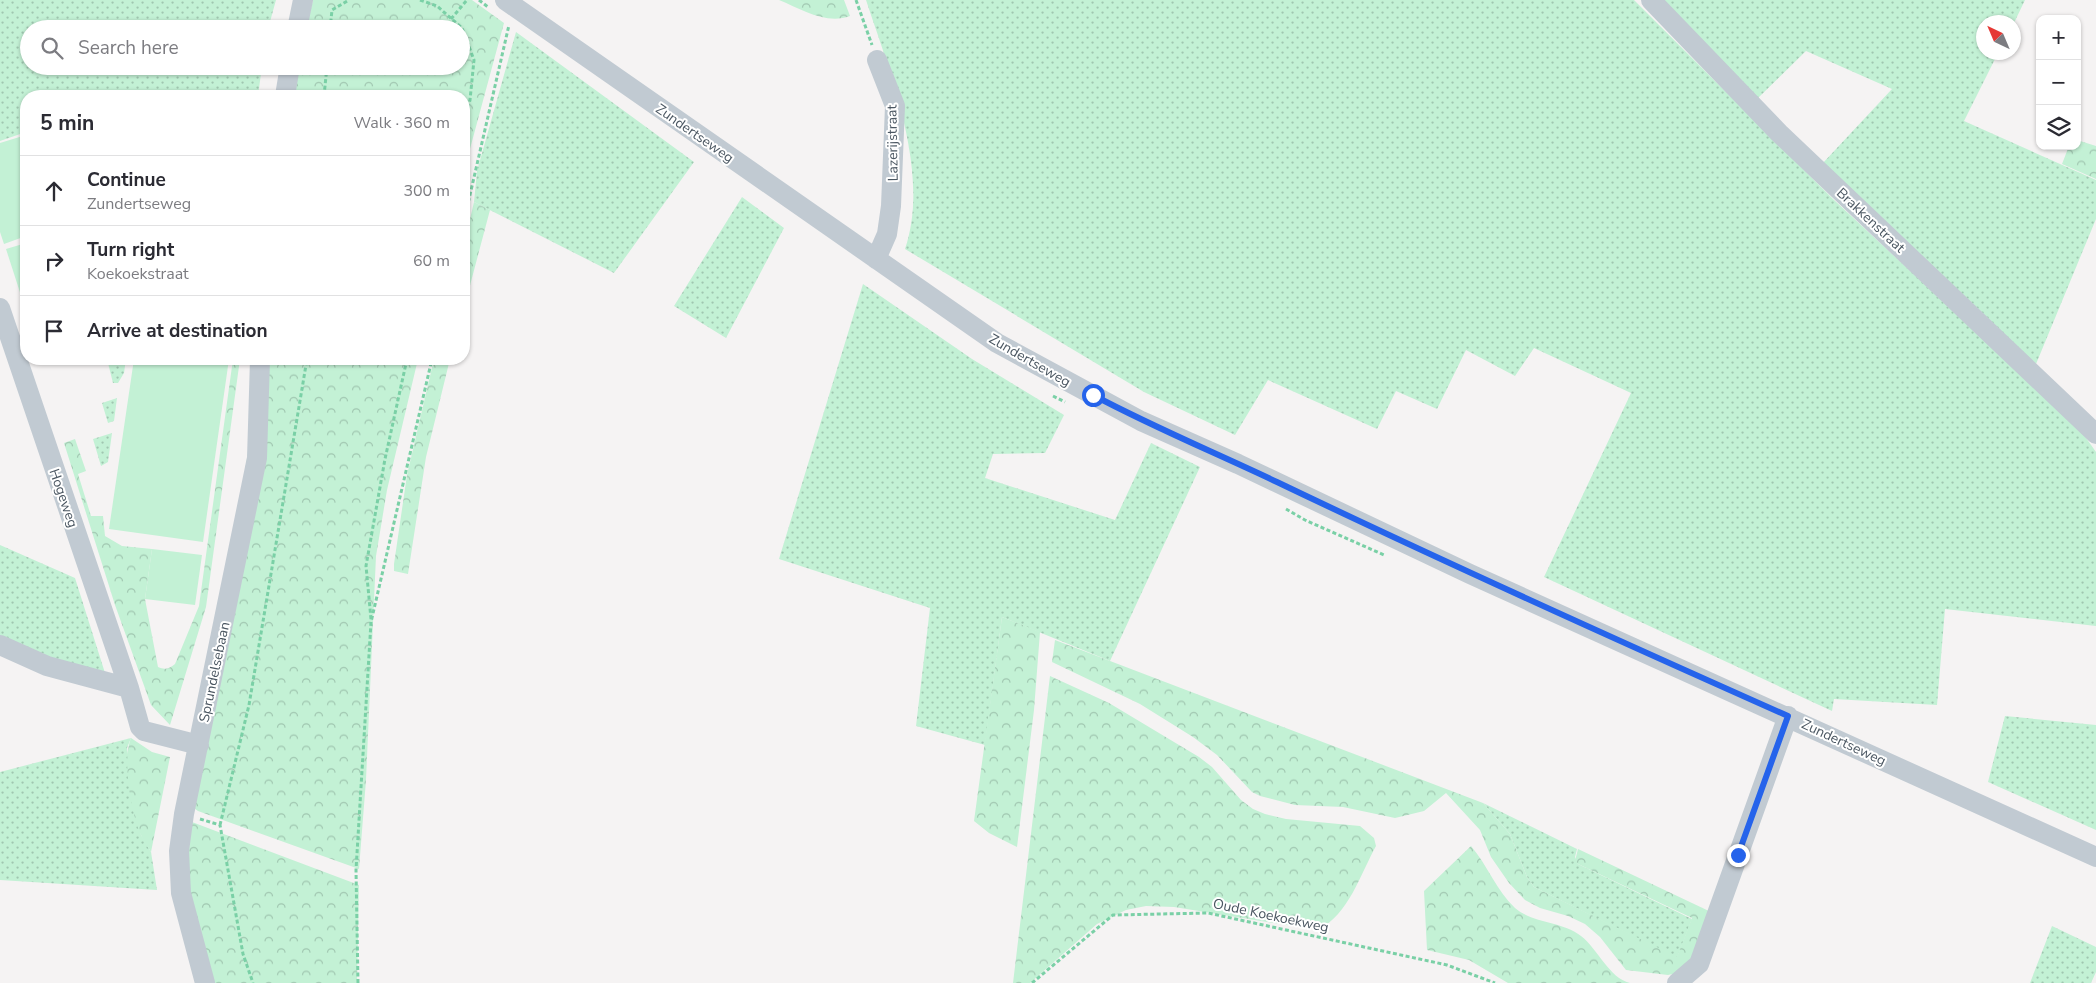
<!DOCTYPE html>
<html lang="en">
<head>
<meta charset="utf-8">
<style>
	:root { --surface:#fff; --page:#f2f2f3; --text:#2b2b33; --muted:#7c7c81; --line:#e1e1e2 }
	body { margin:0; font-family:"Nunito Sans",sans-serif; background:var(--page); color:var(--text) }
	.controls { position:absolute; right:15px; top:15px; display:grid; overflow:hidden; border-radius:10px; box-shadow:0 1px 4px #0004 }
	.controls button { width:45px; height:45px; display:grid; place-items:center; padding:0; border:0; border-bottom:1px solid var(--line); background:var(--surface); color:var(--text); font:25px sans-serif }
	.compass { position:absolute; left:1976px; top:15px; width:45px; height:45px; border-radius:50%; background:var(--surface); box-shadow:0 1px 4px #0004; rotate:316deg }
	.stop { position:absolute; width:15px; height:15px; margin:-11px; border:4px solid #2563eb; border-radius:50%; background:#fff }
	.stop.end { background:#2563eb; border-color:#fff; box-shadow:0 1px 5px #0008 }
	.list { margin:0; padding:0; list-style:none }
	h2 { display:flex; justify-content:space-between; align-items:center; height:65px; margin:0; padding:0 20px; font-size:21px }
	h2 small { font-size:16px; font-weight:400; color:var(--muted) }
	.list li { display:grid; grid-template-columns:32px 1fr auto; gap:15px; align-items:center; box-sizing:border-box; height:70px; padding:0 20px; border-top:1px solid var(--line) }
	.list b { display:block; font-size:19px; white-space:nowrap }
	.list p { margin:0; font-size:16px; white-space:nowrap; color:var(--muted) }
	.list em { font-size:16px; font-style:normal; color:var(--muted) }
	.icon { flex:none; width:28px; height:28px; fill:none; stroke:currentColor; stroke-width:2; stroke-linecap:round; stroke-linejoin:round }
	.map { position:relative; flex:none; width:2096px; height:983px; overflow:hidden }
	.search { position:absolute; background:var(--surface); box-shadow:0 1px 4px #0004; left:20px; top:20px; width:450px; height:55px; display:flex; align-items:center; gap:12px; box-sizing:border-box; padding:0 18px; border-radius:28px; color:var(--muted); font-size:19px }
	.panel { position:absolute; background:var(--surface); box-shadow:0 1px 4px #0004; left:20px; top:90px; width:450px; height:275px; border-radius:20px }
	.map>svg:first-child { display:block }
	.grass { fill:url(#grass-dots) }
	.forest { fill:url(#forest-crowns) }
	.park { fill:#c3f1d5 }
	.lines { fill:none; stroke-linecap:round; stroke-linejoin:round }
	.path { stroke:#7ad0a6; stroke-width:3; stroke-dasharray:4 2.5; stroke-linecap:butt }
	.minor { stroke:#c1cad2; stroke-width:20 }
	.route { stroke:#2563eb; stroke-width:6 }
	.labels { text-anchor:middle; stroke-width:4; stroke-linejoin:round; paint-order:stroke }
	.street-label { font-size:14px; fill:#4a5661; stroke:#fff }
</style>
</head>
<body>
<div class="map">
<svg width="2096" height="983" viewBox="0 0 2096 983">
	<defs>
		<pattern id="grass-dots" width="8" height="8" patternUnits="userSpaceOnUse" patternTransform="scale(1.25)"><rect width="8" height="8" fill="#c3f1d5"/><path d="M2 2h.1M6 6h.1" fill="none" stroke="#a0c6b0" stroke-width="1.8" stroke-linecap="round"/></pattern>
		<pattern id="forest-crowns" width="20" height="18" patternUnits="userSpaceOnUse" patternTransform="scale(1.25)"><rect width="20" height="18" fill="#c3f1d5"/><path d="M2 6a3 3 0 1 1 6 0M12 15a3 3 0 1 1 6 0" fill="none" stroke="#a0c6b0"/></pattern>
	</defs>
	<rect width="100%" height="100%" fill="#f5f3f3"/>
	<path class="grass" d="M0,0H276L268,29H29V66H262L258,96H26V132L0,141Z
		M866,0H1634L1833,199L2079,428L2096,452V626L1945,609L1937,705L1834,699L1832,711L1544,577L1631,393L1534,348L1515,376L1466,350L1437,409L1396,391L1377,429L1268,380L1235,435L1144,392L905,249C931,173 890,73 866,0Z
		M1659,0H2025L2014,23L1984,22V52L1998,53L1964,121L2096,180V219L2036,364L1822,164L1892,89L1806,51L1757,99Z
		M516,32L694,162L614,273L474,202L477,171Z
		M742,197L784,228L726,338L674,306Z
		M863,284L972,359L1064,415L1045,453L993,454L985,478L1115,520L1151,443L1200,467L1110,661L1002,617L985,745L916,726L930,608L779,559Z
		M107,359H126L124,373L118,383H113Z
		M117,398L114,421L108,423L102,403Z
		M112,433L108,462L101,466L93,439Z
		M0,545L75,578L105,673L56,662L0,639Z
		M2005,716L2096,725V830L1988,782Z
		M131,738L127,748L141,835L151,852L157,890L0,880V772Z
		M1483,803L1577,849L1575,857L1578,864L1692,919L1677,958L1534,887L1527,877L1510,834Z
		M2052,926L2096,947V972L2091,983H2030Z"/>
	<path class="forest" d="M313,0H472L504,23L464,171V96H293L299,66H461V29H306Z
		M779,0H844L850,16C826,25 801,9 779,0Z
		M2077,140L2096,146V179L2062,164L2069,146H2077Z
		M474,202L490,210L464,308V245Z
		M233,359H240L206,607L170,725L151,705L115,605L64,443L75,439L86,471L78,474L91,516H103L105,536L122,546L152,549L145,599L158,667C165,670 169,669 175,664L199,606Z
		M263,359H418L387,490L376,556L366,780L359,869L198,811L191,806Z
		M434,359H450L426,457L408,574L394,571V564L407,475Z
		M1002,617L1040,632L1034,710L1017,847L989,833L974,821Z
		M1055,640L1483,803L1510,834L1527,877L1534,887L1677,957L1692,918L1578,864L1575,861L1578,849L1711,912L1700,945L1682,972L1668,975L1626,970L1600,937L1585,924L1568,916L1540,908L1525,900L1509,883L1491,857L1480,830L1446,793L1424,811L1395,818L1343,807L1295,805L1260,796L1252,792L1217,755L1193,737L1140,704L1052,662Z
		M1050,676L1109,703L1199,757L1212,767L1241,800L1253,809L1265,814L1286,819L1360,826L1374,838L1376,846C1360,875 1349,914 1318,930L1174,907L1146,906L1126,910L1097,924L1030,983H1013Z
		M131,738L152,752L170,757L151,852C148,847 143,841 141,835C131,813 122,760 131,738Z
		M192,822L359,885L357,983H210L186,874Z
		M1471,846C1488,866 1496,890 1515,908C1534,924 1562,921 1581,936C1598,949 1609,978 1630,983H1508L1469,960L1427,950L1424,891Z"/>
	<path class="park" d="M26,135V236L4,244L0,232V143Z
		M26,243V311L6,249Z
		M134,359H229L203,542L109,529Z
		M152,549L202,555L195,605L145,599Z"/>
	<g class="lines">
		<path class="path" d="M420,0L437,6L462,28L474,60L470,100L464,123
			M479,0L488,7
			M856,0L872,45
			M451,19L467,0
			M330,29L332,10L349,0
			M324,96L327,66
			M464,221L509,25
			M1053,396L1065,402
			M1286,509L1305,520L1384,555
			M371,619L366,566L385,459L407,359
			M200,819L220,825L243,954L253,983
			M220,825L249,705L307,359
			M358,983L356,870L371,622L432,359
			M1032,983L1113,915L1208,913L1447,965L1495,983"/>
		<path class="minor" d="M505,0L997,343L1141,421L1238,464L1470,574L2096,857
			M1651,0L1779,133L2096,434
			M297,29L303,0
			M285,96L290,66
			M876,259L887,234L891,206L895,106L877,60
			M0,308L129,688L140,727L144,731L199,745
			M0,645L47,666L129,688
			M205,983L181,893L179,851L184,814L257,458L260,359
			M1677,983L1699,964L1788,716"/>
	</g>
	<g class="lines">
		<path class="route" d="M1093,395C1153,427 1216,453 1277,482C1446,563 1617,640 1788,716L1738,855"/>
	</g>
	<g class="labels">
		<g class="street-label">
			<text transform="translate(695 133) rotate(35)" y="5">Zundertseweg</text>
			<text transform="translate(892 143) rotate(-91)" y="5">Lazerijstraat</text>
			<text transform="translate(1871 220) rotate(43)" y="5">Brakkenstraat</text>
			<text transform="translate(1030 360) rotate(30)" y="5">Zundertseweg</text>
			<text transform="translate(64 498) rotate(71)" y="5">Hogeweg</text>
			<text transform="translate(214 672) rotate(-78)" y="5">Sprundelsebaan</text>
			<text transform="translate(1844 742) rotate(25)" y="5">Zundertseweg</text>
			<text transform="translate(1271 915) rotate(12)" y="5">Oude Koekoekweg</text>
		</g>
	</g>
</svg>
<div class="controls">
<button>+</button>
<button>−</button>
<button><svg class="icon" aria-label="layers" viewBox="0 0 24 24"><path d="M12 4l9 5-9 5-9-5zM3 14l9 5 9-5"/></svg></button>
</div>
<svg class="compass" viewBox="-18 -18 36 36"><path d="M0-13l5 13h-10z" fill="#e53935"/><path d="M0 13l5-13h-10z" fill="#7c7c81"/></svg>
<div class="stop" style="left:1093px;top:395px"></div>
<div class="stop end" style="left:1738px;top:855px"></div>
<div class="search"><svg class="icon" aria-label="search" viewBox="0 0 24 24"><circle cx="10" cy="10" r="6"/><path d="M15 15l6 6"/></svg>Search here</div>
<section class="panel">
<h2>5 min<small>Walk · 360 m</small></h2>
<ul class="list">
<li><svg class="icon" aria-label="ahead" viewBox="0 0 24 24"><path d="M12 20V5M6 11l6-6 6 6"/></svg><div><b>Continue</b><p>Zundertseweg</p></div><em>300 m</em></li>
<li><svg class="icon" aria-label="right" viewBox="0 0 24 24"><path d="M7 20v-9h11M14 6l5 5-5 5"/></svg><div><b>Turn right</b><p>Koekoekstraat</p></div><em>60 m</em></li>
<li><svg class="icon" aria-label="arrive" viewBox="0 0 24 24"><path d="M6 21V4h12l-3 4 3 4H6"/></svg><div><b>Arrive at destination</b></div></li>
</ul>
</section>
</div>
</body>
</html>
